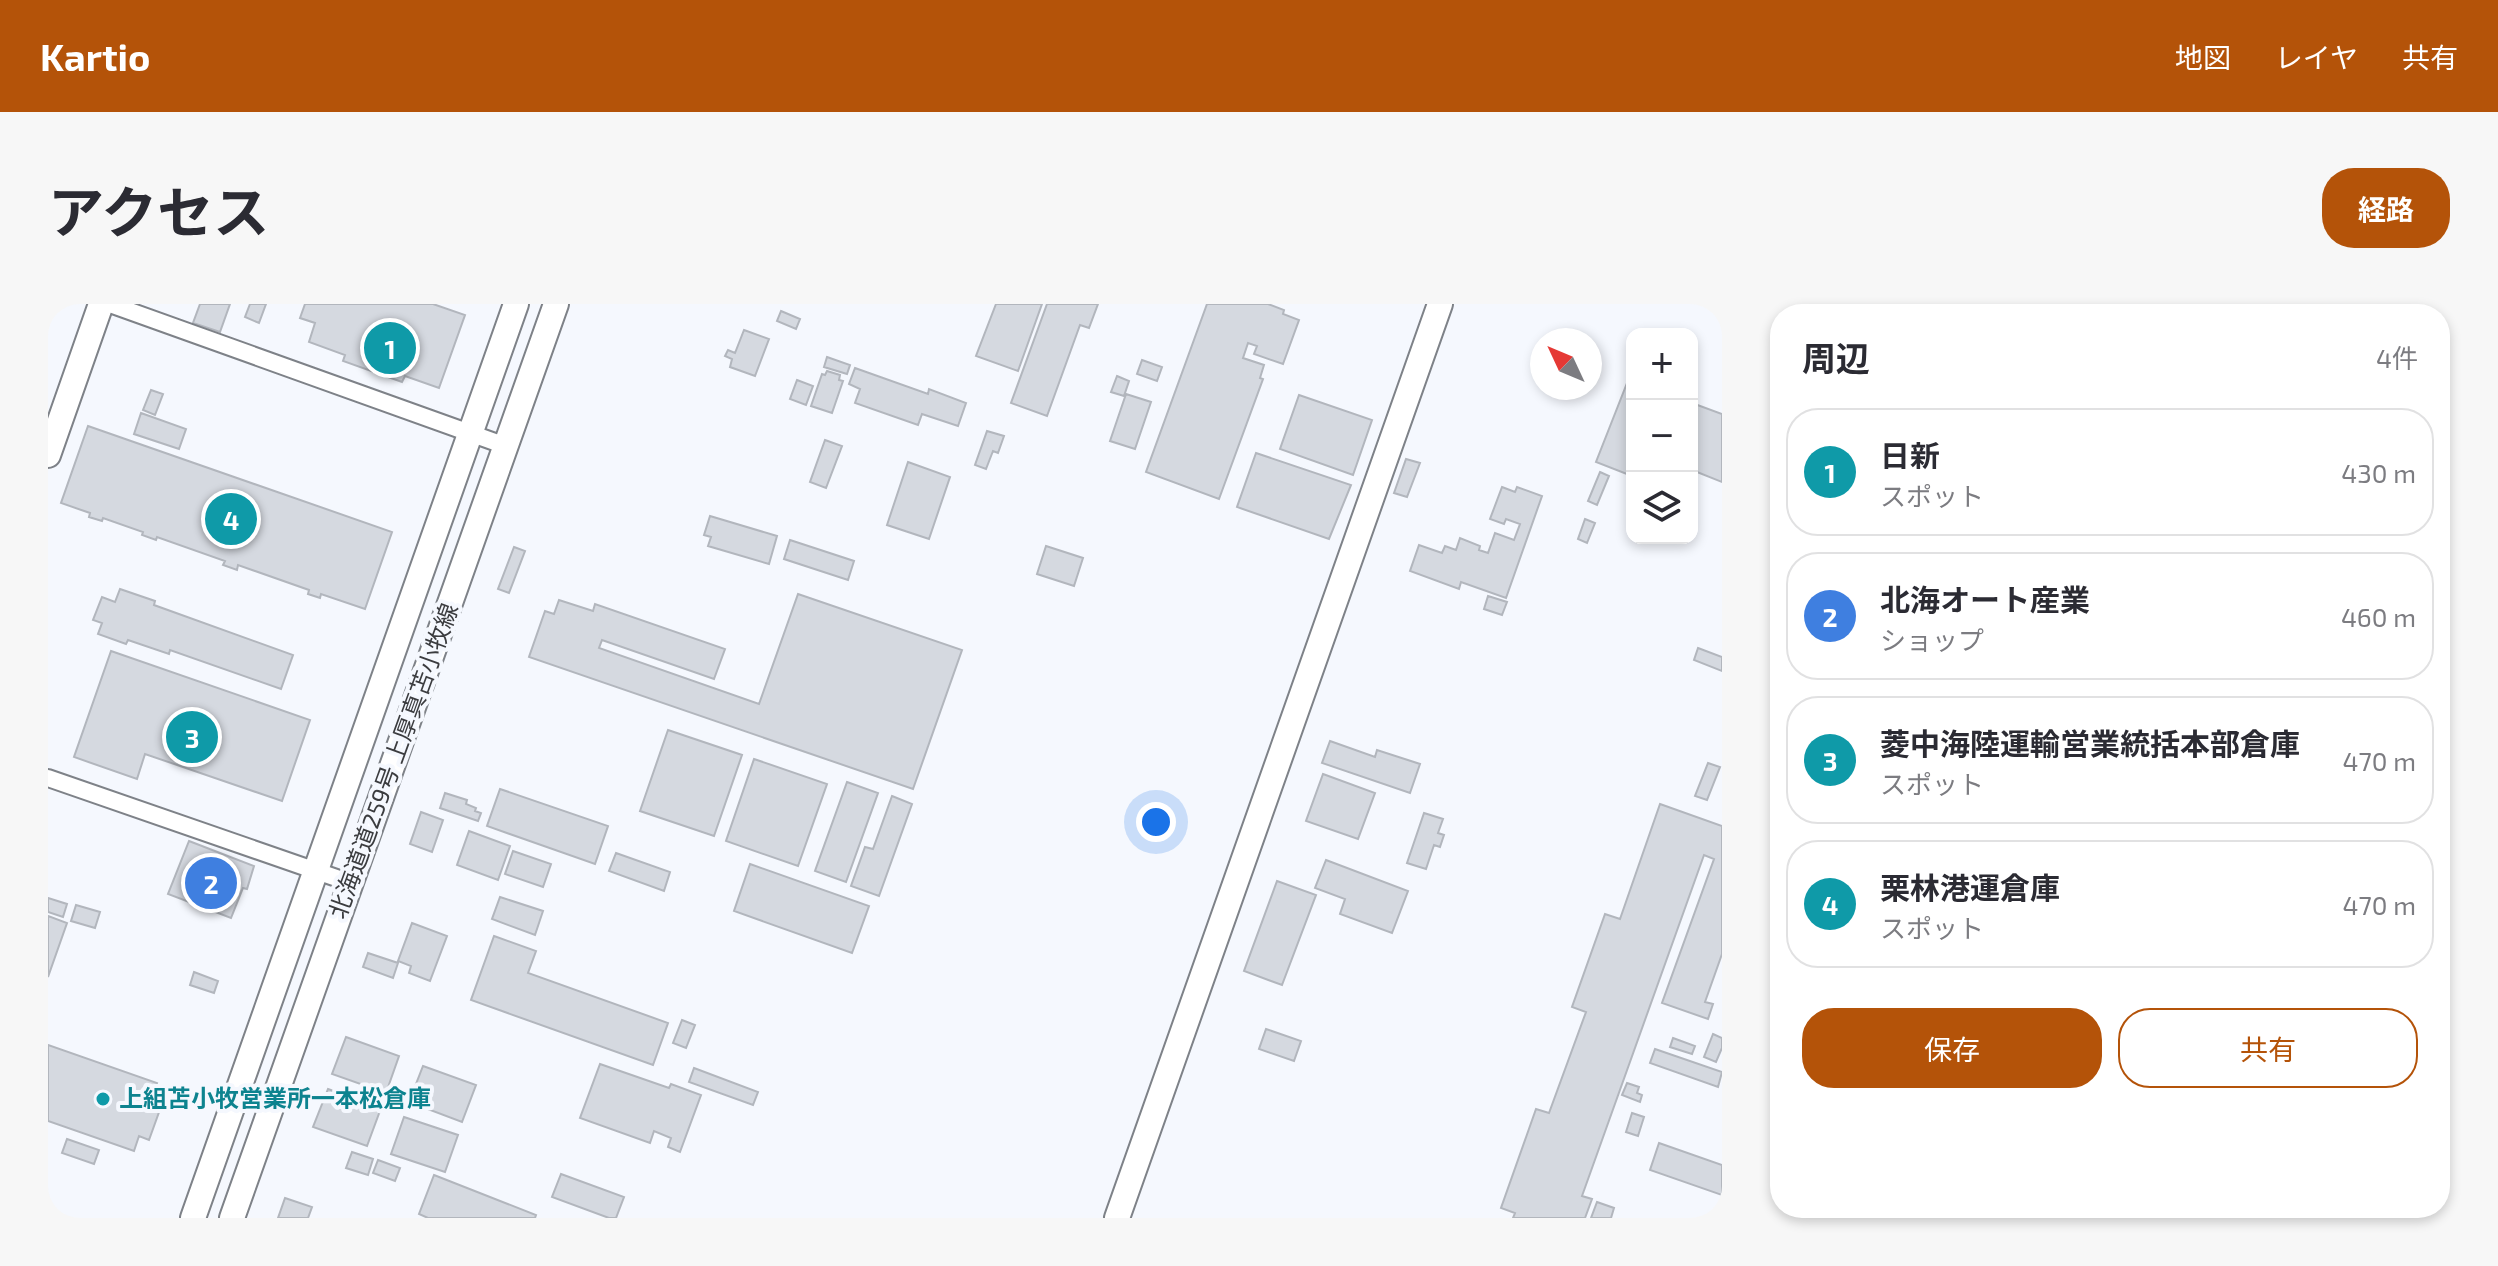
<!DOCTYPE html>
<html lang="ja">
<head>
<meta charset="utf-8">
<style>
	:root { --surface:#fff; --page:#f7f7f7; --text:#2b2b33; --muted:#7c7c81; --line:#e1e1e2; --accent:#b45309 }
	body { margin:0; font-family:"Exo 2","Noto Sans JP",sans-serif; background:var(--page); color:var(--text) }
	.controls { position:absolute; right:24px; top:24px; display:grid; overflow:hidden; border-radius:16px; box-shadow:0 4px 12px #0003 }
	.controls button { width:72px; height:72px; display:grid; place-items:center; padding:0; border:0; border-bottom:2px solid var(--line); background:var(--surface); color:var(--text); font:40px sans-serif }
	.compass { position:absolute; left:1482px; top:24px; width:72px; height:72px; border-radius:50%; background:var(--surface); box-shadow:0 4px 12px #0003; rotate:314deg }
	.you { position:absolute; left:1108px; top:518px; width:28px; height:28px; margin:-20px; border:6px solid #fff; border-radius:50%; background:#1a73e8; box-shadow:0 0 0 12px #1a73e833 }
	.badge { display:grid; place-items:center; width:52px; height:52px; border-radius:50%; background:var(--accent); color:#fff; font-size:26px; font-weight:700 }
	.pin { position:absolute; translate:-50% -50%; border:4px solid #fff; box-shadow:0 2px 8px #0006 }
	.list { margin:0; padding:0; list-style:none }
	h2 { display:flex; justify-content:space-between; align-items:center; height:104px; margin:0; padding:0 32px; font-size:34px }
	h2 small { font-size:26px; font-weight:400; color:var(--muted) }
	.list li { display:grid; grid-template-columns:52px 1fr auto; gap:24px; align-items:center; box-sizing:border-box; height:128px; margin:0 16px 16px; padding:0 16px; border:2px solid var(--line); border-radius:32px }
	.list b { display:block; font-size:30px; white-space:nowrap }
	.list p { margin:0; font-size:26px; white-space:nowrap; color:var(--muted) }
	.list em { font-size:26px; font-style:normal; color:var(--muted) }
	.actions { display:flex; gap:16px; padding:24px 32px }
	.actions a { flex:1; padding:18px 0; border:2px solid var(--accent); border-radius:32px; text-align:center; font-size:28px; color:var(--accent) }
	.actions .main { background:var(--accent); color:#fff }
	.icon { flex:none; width:44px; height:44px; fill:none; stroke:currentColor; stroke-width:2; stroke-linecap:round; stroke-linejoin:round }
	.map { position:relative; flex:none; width:1674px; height:914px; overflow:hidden; border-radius:32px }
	header { display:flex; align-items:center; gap:48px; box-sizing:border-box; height:112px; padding:0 40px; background:var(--accent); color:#fff }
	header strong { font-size:38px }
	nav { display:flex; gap:44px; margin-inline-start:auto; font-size:28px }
	.intro { display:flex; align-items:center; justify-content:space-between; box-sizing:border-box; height:192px; padding:0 48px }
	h1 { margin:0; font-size:56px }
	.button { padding:20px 36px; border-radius:32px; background:var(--accent); color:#fff; font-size:28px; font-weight:700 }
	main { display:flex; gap:48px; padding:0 48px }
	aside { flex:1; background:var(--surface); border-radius:32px; box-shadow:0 4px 12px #0003 }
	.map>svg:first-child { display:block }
	.building { fill:#d5d9e0; stroke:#b2b6bd; stroke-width:2 }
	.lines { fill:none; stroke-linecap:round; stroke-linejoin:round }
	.street-casing { stroke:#7e8288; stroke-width:20 }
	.secondary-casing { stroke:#7e8288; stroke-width:28 }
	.street { stroke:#fff; stroke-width:16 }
	.secondary { stroke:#fff; stroke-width:24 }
	.culture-dot { fill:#0f9aa8; stroke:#f5f8fe; stroke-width:3 }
	.labels { text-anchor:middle; stroke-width:8; stroke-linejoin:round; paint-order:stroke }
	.street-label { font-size:24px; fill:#3b3c3f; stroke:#f5f8fe }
	.culture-label { font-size:24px; font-weight:bold; fill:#0d838f; stroke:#f5f8fe; text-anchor:start }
</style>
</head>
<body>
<header>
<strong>Kartio</strong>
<nav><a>地図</a><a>レイヤ</a><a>共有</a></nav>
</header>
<div class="intro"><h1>アクセス</h1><a class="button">経路</a></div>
<main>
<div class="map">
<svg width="1674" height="914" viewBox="0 0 1674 914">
	<rect width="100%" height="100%" fill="#f5f8fe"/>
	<path class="building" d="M152,0H182L172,28L145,19Z
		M202,0H218L211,19L197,13Z
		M257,0H385L417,11L391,84L357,72L354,78L295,57L297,51L261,38L267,19L252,14Z
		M948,0H994L970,67L928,52Z
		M999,0H1050L1041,24L1032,21L999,112L963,99Z
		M1159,0H1220L1236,6L1235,10L1251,16L1235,60L1206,50L1209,42L1200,39L1195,54L1216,61L1212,74L1215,75L1171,195L1098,168Z
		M733,7L752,15L748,25L729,17Z
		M696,26L721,35L707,72L682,63L684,55L677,52L680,46L687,49Z
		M779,53L802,61L799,70L776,63Z
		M1094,56L1114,63L1109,77L1089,70Z
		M807,64L880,90L881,85L918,99L910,122L874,110L870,121L807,99L812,85L801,80Z
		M779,67L792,71L791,76L795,77L784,109L763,102L774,70L777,71Z
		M1069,72L1081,77L1076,92L1063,88Z
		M1581,74L1584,76V172L1548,158Z
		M749,76L765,82L758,101L742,95Z
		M103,86L115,90L107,111L95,106Z
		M1078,90L1103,98L1087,145L1062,137Z
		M1251,91L1324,116L1305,171L1232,145Z
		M1644,99L1674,110V178L1644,166Z
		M93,109L138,125L131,145L86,130Z
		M40,122L344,228L317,305L273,290L272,294L260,290L261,286L190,261L189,266L175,261L177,257L109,233L108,236L94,231L95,228L55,214L54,217L41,213L42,209L13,199Z
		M939,127L956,132L950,149L945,147L938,165L927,161Z
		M777,136L794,142L778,184L762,178Z
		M1208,149L1303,181L1281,235L1189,203Z
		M1358,155L1372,159L1359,193L1346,189Z
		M860,158L902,173L881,235L839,221Z
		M1552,168L1561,172L1549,201L1540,197Z
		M1454,183L1467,188L1469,183L1494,192L1458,294L1413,278L1411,285L1362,267L1371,241L1394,249L1397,242L1408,246L1412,234L1432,242L1431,246L1440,249L1447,229L1466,236L1472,220L1458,215L1456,220L1442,215Z
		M662,212L729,232L721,260L660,242L663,233L656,231Z
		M1537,215L1547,219L1539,239L1530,235Z
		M742,236L806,257L800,276L736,255Z
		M998,242L1035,254L1026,282L989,270Z
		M466,243L477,247L461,289L450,285Z
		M72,285L107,297L106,301L245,351L233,385L122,346L121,350L80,336L78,340L50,330L54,319L45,316L54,293L67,298Z
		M750,290L914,346L865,485L481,353L497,307L506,310L511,296L545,307L547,300L677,345L666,375L554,336L551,344L711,400Z
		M1440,292L1459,298L1454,311L1436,305Z
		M1650,344L1674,353V367L1646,356Z
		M63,347L262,416L234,497L97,450L89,475L26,453Z
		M620,426L694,451L666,532L592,507Z
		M1282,437L1327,453L1329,446L1372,460L1362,489L1274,459Z
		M706,455L779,480L750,562L678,537Z
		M1660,459L1672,463L1659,496L1647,492Z
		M1275,470L1327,489L1310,535L1258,517Z
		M799,478L830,489L798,578L767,567Z
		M452,485L560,522L547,560L439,522Z
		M397,489L419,496L418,500L428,504L427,507L433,509L430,517L392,504Z
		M844,492L864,500L831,592L803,582L817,543L825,545Z
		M1612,500L1674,522V650L1657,698L1665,700L1660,715L1614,699L1666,555L1656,551L1534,892L1544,895L1537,914H1465L1467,909L1453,904L1488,805L1501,809L1538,708L1524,703L1557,610L1572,615Z
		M373,508L395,516L384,548L362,540Z
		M1376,509L1395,515L1390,529L1396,531L1392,543L1386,541L1378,565L1359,559Z
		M421,527L462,542L450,576L409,561Z
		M141,537L206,562L199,585L195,584L183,614L120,590Z
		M465,547L503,560L495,583L457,570Z
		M568,549L622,568L616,587L561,567Z
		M1278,556L1360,587L1344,629L1292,610L1297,595L1267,584Z
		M702,560L821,602L804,649L686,607Z
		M1229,577L1268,591L1234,681L1196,667Z
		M452,593L495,607L487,631L444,615Z
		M0,594L19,600L15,613L0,608Z
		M28,601L52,608L47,624L23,617Z
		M0,612L19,619L0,673Z
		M364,619L399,632L382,677L361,669L363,662L350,657Z
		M446,632L488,647L480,669L620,719L605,761L423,696Z
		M320,649L350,659L345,674L315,663Z
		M146,668L170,677L166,689L142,681Z
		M634,716L647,721L638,744L625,739Z
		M1218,725L1253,737L1246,757L1211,745Z
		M1665,730L1674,734V744L1668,758L1656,753Z
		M298,733L351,752L338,789L284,770Z
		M1625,734L1647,742L1644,750L1622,743Z
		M0,741L109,779L104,793L115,797L101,836L91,832L86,847L0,817Z
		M1607,745L1674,768L1670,783L1602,759Z
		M552,760L621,784L623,780L653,791L632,848L620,843L623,834L606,827L602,839L532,814Z
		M375,762L428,781L414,818L361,798Z
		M646,764L710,788L705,801L641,778Z
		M1579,779L1591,783L1589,789L1594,791L1592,798L1574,791Z
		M280,785L333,804L319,842L265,823Z
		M1584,809L1596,813L1590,832L1578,828Z
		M356,813L410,831L397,868L343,850Z
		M19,835L51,846L46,860L14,849Z
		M1611,839L1674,861V891L1602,866Z
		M304,848L325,855L320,871L298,864Z
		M330,856L352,864L347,877L325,869Z
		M513,870L576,893L568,914H561L504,893Z
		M386,871L488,911L487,914H380L371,910Z
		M237,894L264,903L260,914H230Z
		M1549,898L1566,904L1563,914H1543Z"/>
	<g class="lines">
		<g class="street-casing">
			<path id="street" d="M62,0L458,142
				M0,474L303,579"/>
		</g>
		<g class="secondary-casing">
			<path id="secondary" d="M0,151L53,0
				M145,914L468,0
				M184,914L508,0
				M1069,914L1392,0"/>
		</g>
		<use href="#street" class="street"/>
		<use href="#secondary" class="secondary"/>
	</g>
	<circle class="culture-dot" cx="55" cy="795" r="8"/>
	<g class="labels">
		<g class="street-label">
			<text transform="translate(346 457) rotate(-70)" y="8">北海道道259号 上厚真苫小牧線</text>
		</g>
		<g class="culture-label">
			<text x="71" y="803">上組苫小牧営業所一本松倉庫</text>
		</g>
	</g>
</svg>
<div class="controls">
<button>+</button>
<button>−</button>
<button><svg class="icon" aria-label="layers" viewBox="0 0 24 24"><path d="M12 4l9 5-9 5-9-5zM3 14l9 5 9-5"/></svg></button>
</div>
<svg class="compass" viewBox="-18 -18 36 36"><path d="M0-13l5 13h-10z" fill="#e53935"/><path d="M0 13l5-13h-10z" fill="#7c7c81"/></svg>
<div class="you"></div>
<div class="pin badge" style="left:342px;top:44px;background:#0f9aa8">1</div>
<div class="pin badge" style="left:163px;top:579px;background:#3f7fe0">2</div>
<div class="pin badge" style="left:144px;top:433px;background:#0f9aa8">3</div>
<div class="pin badge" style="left:183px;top:215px;background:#0f9aa8">4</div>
</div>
<aside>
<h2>周辺<small>4件</small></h2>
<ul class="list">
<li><span class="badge" style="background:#0f9aa8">1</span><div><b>日新</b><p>スポット</p></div><em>430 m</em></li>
<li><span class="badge" style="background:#3f7fe0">2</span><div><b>北海オート産業</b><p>ショップ</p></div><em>460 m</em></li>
<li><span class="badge" style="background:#0f9aa8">3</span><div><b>菱中海陸運輸営業統括本部倉庫</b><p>スポット</p></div><em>470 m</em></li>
<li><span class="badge" style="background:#0f9aa8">4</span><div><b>栗林港運倉庫</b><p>スポット</p></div><em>470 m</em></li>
</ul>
<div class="actions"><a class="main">保存</a><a>共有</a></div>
</aside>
</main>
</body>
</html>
